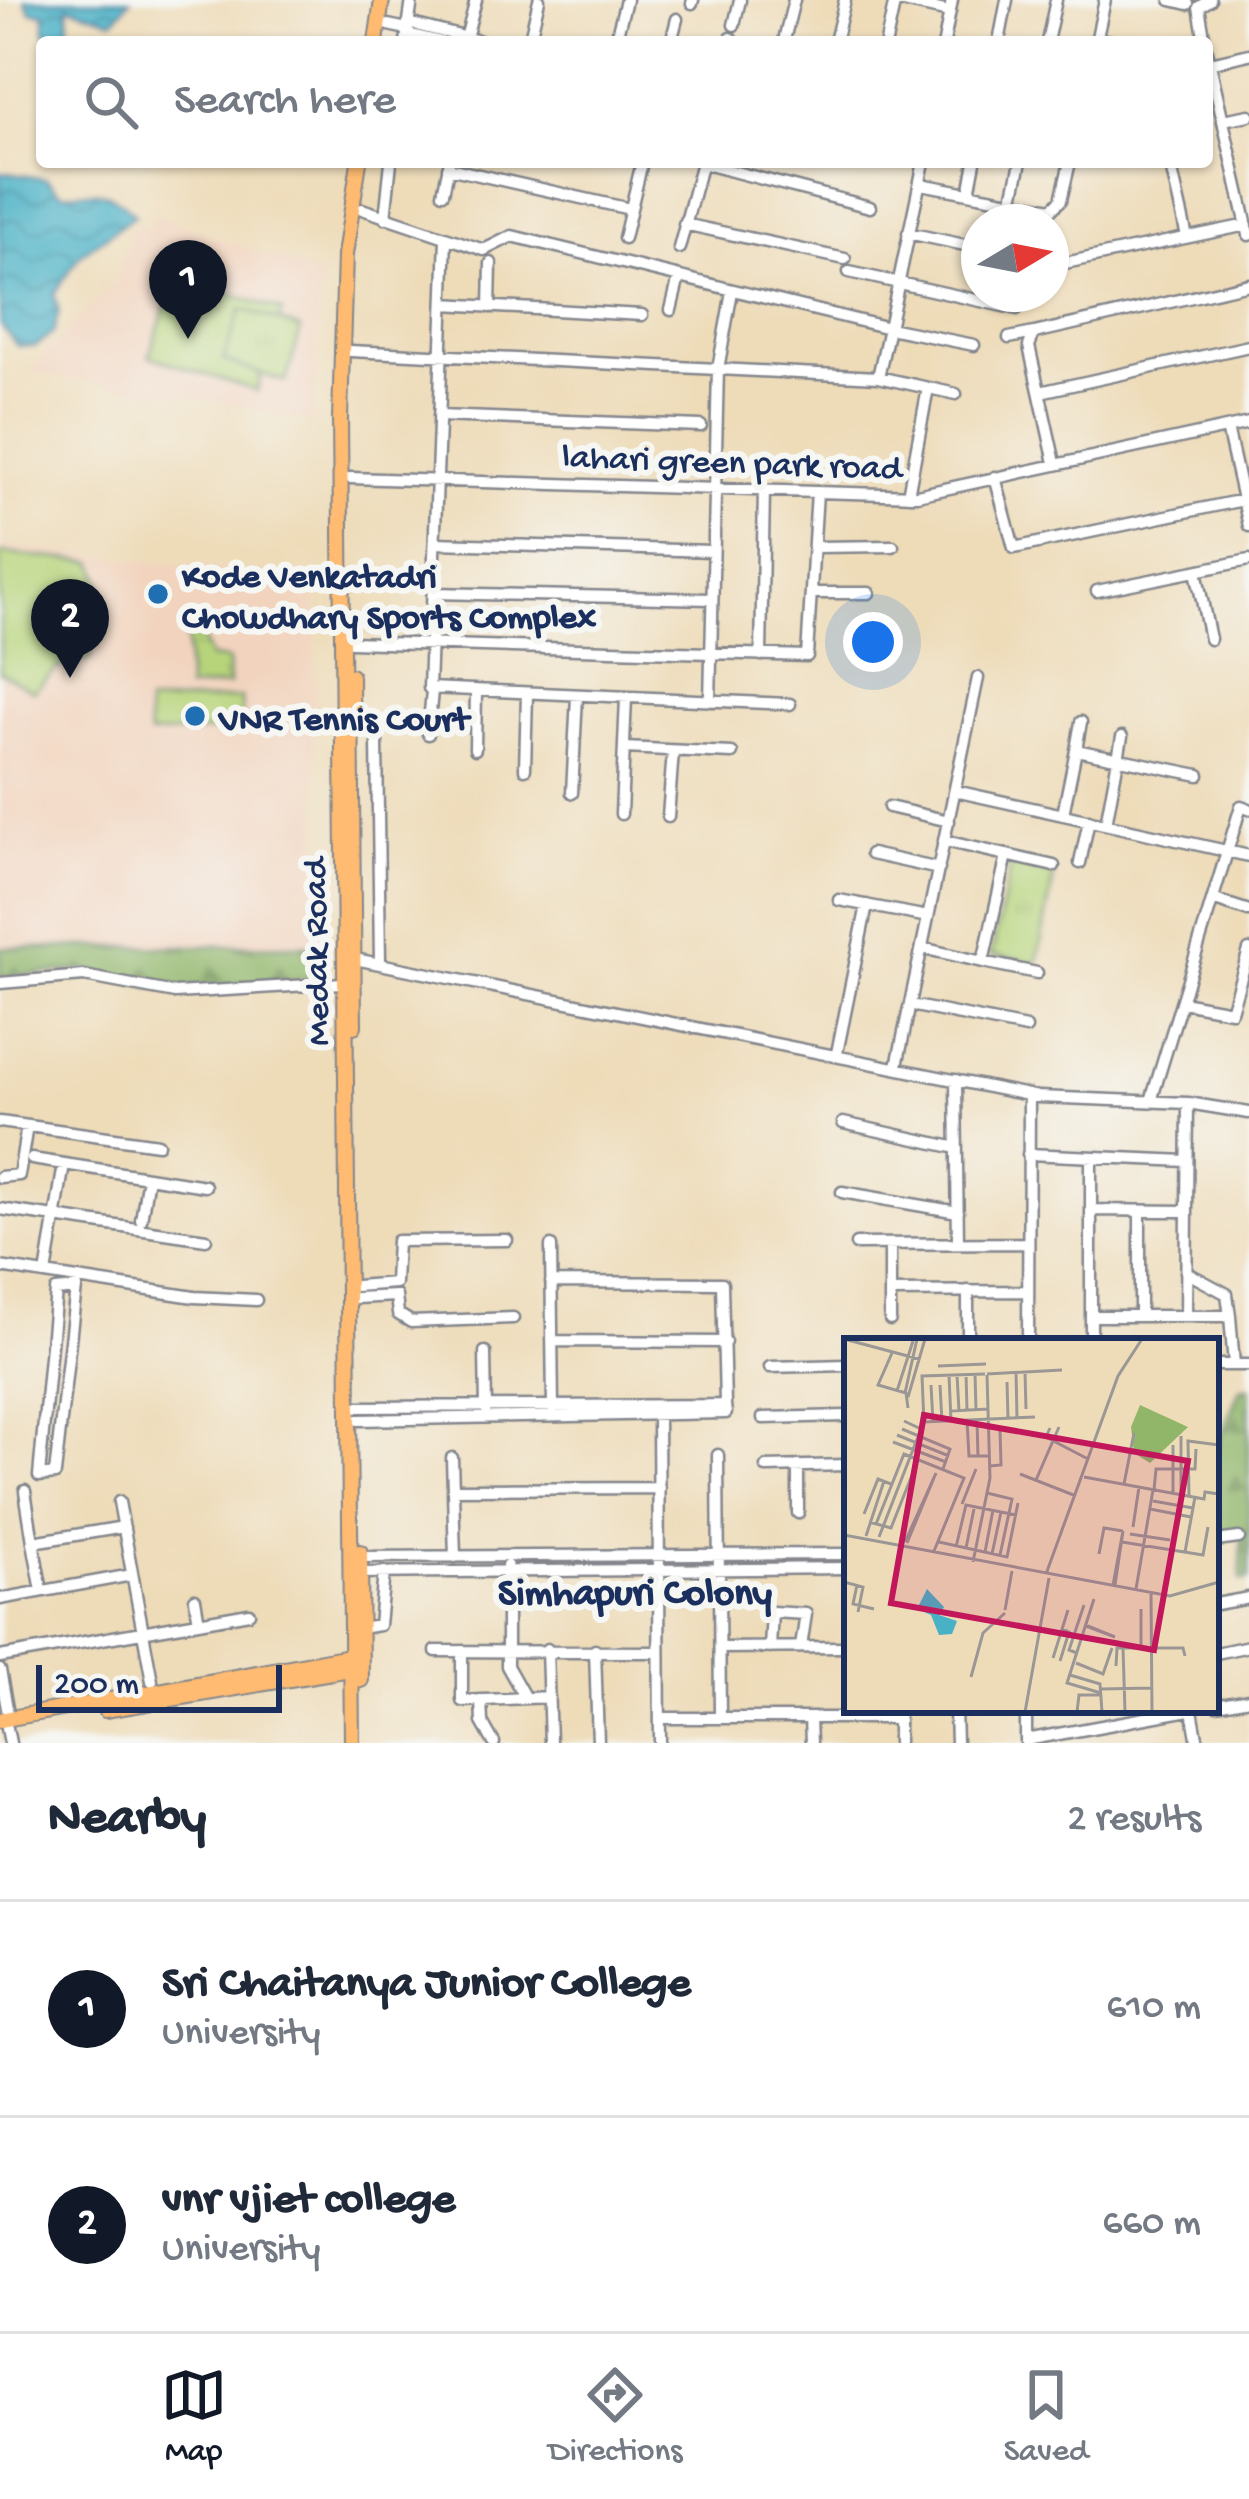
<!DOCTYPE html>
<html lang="en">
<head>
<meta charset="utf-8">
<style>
	:root { --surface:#fff; --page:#f6f6f7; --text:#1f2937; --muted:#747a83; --line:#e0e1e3; --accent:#111827 }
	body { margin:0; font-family:"Gochi Hand",sans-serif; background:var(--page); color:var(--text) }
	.compass { position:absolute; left:961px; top:204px; width:108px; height:108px; border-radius:50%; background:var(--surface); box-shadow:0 3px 9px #0004; rotate:80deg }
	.scale { position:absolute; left:36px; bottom:30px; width:246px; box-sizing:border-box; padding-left:12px; border:6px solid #1b2f5e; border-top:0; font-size:33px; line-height:42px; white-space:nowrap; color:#1b2f5e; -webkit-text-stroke:9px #f6f6f2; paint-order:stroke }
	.you { position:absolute; left:873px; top:642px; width:42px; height:42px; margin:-30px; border:9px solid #fff; border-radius:50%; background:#1a73e8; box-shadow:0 0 0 18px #1a73e833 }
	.badge { display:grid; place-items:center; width:78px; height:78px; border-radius:50%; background:var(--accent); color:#fff; font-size:39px; font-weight:700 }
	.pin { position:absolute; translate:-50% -99px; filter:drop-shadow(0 3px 6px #0008) }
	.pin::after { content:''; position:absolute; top:63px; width:42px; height:36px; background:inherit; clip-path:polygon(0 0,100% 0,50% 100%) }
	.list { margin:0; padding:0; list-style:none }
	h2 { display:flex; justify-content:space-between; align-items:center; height:156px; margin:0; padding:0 48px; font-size:51px }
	h2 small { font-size:39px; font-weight:400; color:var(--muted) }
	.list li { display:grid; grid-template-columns:78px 1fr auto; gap:36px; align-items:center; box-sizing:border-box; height:216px; padding:0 48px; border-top:3px solid var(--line) }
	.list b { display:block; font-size:45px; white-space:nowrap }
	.list p { margin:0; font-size:39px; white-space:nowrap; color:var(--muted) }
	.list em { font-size:39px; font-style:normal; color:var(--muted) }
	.icon { flex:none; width:66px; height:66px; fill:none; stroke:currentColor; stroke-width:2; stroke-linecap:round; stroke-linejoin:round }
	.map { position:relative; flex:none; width:1249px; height:1743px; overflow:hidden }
	.search { position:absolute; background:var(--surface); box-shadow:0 3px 9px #0004; left:36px; right:36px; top:36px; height:132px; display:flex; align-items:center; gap:30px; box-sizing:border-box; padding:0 42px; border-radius:12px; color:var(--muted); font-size:45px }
	.sheet { height:588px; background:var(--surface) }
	nav { display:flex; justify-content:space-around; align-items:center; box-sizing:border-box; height:168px; border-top:3px solid var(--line); background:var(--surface); font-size:33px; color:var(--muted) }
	nav a { display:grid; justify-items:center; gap:6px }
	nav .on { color:var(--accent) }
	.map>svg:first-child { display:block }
	.built { fill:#f2d4be }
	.grass { fill:url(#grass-tufts); stroke:#69826c; stroke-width:3 }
	.forest { fill:url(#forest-firs); stroke:#567264; stroke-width:3 }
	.garden { fill:#b7d47a; stroke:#69826c; stroke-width:3 }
	.water { fill:url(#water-waves); stroke:#327092; stroke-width:3 }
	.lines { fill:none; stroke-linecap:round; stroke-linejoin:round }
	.minor-casing { stroke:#84868c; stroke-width:15 }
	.major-casing { stroke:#84868c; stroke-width:18 }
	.minor { stroke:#fff; stroke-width:10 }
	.major { stroke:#febb71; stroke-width:14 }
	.poi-dot { fill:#1f6fb2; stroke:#f6f6f2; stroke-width:4.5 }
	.labels { text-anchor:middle; stroke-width:12; stroke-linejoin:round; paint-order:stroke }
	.street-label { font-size:36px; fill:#1b2f5e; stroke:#f6f6f2 }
	.poi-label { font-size:36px; font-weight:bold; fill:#1b2f5e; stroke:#f6f6f2; text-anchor:start }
	.neighbourhood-label { font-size:39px; font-weight:bold; fill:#1b2f5e; stroke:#f6f6f2 }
	.inset-road { fill:none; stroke:#9a9795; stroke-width:3 }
	.view { fill:#c2185b; fill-opacity:0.15; stroke:#c2185b; stroke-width:6 }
	.inset-edge { fill:none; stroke:#1b2f5e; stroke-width:6 }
</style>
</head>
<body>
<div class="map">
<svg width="1249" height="1743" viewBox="0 0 1249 1743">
	<defs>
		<pattern id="grass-tufts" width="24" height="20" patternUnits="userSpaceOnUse" patternTransform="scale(3)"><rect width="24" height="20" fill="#b7d47a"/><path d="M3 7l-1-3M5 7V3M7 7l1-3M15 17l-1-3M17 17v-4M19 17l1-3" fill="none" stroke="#9db66c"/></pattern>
		<pattern id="forest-firs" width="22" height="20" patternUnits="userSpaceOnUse" patternTransform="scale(3)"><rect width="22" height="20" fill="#91b66a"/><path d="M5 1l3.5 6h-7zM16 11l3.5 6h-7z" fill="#76945a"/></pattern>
		<pattern id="water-waves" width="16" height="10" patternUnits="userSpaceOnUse" patternTransform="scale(3)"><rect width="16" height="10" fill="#48b1c6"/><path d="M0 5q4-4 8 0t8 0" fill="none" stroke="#3b90a4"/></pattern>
	</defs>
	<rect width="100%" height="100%" fill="#f6f6f2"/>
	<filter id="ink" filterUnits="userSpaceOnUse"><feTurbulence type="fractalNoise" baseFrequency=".00833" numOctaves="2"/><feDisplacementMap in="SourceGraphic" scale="24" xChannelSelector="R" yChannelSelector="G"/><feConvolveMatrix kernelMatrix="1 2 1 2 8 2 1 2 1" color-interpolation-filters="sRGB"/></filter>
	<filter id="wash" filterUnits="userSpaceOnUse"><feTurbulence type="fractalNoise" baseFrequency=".004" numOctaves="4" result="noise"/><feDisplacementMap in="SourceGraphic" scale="48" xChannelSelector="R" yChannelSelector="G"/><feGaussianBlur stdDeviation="2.7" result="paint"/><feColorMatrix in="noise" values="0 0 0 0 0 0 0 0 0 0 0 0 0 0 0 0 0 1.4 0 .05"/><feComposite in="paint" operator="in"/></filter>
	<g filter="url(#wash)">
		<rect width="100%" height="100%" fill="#eedcb9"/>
		<path class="built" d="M153,215L321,275L314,423L213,400L28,373L115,281L133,225L149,228Z
			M0,545L315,580V764L323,945L0,948Z"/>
		<path class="grass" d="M241,308L301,329L286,382L223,361Z
			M187,628L201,634L210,658L228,660L229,685L187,689Z
			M1011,864L1054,875L1037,963L991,955Z"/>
		<path class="forest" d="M316,945L317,978L188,988L153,987L85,970L0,977V948Z
			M1249,1388V1580H1241L1242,1530L1216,1533V1449L1240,1389Z"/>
		<path class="garden" d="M176,275L282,311L279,321L241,309L223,360L261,374L257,391L149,356Z
			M0,553L94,562C111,597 95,624 90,659L59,667L33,691L0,672Z
			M241,698L243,729L149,735L147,704Z"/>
		<path class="water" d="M25,0H130L113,21L68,6L69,27L56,35L45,32L44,13L31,12Z
			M0,172L46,179L62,193C100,192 105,186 135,215L81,254L54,294L59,311L53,333L36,346H17L0,324Z"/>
	</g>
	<g filter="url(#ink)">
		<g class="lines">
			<g class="minor-casing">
				<path id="minor" d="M1171,0L1188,4
					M692,3L693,0
					M408,23L484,42
					M388,25L407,29
					M734,25L740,0
					M407,34L441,42
					M785,36L794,0
					M1096,38L1117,42
					M406,42L412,0
					M465,42L476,0
					M529,42L539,0
					M615,42L626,0
					M671,42L677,19
					M730,42L731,38
					M835,42L845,0
					M886,42L895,0L949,12
					M944,42L952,0
					M999,42L1007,0
					M1047,42L1056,0
					M1096,42L1105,0
					M1205,42L1199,7L1210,0
					M1207,51L1249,235
					M1210,63L1249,54
					M1223,120L1249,115
					M1170,162L1187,237
					M701,163L870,207
					M448,168L630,209
					M921,184L1052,209L1061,200L1070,162
					M443,193L449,165
					M969,193L975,162
					M1012,203L1021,162
					M362,209L484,250L512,236L889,328L924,162
					M385,218L391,162
					M684,224L845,259
					M908,233L979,248
					M446,238L429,688L790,704
					M624,238L642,162
					M679,248L702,162
					M1065,263L1247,225
					M849,272L1017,309
					M732,291L718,369L878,377L956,394
					M444,304L642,315
					M490,307L491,263
					M671,310L679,277
					M1009,338L1034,333
					M350,351L718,369L710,701
					M878,377L889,328L974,345
					M1040,392L1249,346
					M439,416L701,426
					M1227,428L1249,526
					M1055,463L1029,346L1034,333L1249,284
					M995,477L1014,548L1243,500
					M350,478L917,495L1249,423
					M908,495L928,388
					M435,543L713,551
					M815,547L893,546
					M1196,571L1210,639
					M1097,591L1249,560
					M433,593L712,599
					M813,593H869
					M351,642L807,656L817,492
					M761,655L764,491
					M428,734L432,691
					M377,741L380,961
					M624,748L732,753
					M475,749L476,692
					M1076,750L1081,722
					M525,769L527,694
					M955,791L1249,856
					M572,793L577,696
					M889,807L949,821
					M621,814L626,698
					M1063,814L1076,750L1199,775
					M668,817L673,751
					M1106,824L1122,737
					M945,841L1054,866
					M871,854L939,869
					M1080,863L1089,820
					M839,900L928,917
					M1215,900L1249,911
					M922,948L983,962L1007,855
					M355,959L1038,1097L1188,1103L1249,1113
					M983,962L1037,973
					M0,983L84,976L175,993L343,983
					M1182,1002L1231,1011L1249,950
					M910,1005L1026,1028
					M837,1053L867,905
					M897,1066L978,678
					M956,1080L958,1243
					M1151,1101L1241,806L1249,809
					M0,1122L158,1144
					M843,1123L957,1148
					M1028,1154L1187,1161
					M32,1159L205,1186
					M0,1177L19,1175L27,1126
					M842,1192L958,1212
					M0,1209L206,1239
					M1091,1210L1187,1211
					M1140,1211V1315
					M141,1220L148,1177
					M856,1244L1028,1243
					M551,1246L553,1408
					M0,1267L194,1297L256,1300
					M1186,1272L1227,1294L1230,1316
					M46,1274L64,1164
					M551,1282L722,1283L725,1405
					M356,1286L395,1283L397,1241L507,1240
					M76,1289L56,1291L39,1476L55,1474L77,1279
					M968,1291V1341
					M890,1292L1028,1291
					M356,1298L396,1296L398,1314L411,1322L513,1318
					M1186,1315L1188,1103
					M1091,1316H1230L1234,1365
					M890,1320V1244
					M552,1341L725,1342
					M1028,1341L1029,1095
					M1091,1341V1157
					M485,1352L486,1409
					M1216,1365H1249
					M770,1367L847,1365
					M658,1415L660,1743
					M763,1418L847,1416
					M358,1420L726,1413L725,1405L358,1407
					M718,1455L720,1718
					M452,1458L455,1557
					M798,1466V1513
					M766,1467L847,1465
					M453,1489L659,1488
					M25,1491L33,1542
					M119,1502L152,1681
					M1216,1541L1239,1538
					M360,1557L847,1554
					M507,1566V1666L525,1698
					M360,1573L847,1568
					M42,1591L33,1542L124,1527
					M0,1599L132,1575
					M195,1599L199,1622
					M1216,1604L1249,1598
					M360,1628L379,1625L384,1572
					M720,1648L847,1647
					M770,1648L772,1612L806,1614L801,1647
					M547,1649L550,1743
					M595,1650L598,1743
					M436,1651L658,1652
					M462,1651V1701L549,1697
					M1216,1653L1249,1646
					M0,1657L249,1613
					M0,1670L9,1719
					M481,1700L482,1722L494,1743
					M1216,1705L1249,1699
					M955,1710L956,1743
					M1192,1710L1198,1743
					M660,1718H898
					M810,1718L811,1743
					M7,1728L10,1743
					M1026,1740L1189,1710
					M898,1743V1710
					M1026,1743V1710"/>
			</g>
			<g class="major-casing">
				<path id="major" d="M376,42L382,0
					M351,676L354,1026
					M360,1552L361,1680
					M105,1710L356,1668
					M0,1720L355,1655
					M352,1743L340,418L345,255L359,162"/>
			</g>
			<use href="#minor" class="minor"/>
			<use href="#major" class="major"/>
		</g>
	</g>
	<g class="poi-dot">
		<circle cx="158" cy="594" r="12"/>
		<circle cx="195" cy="716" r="12"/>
	</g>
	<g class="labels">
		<g class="street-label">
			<text transform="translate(732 459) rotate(2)" y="13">lahari green park road</text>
			<text transform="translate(313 952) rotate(-91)" y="13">Medak Road</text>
		</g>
		<g class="poi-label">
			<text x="182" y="586">Kode Venkatadri<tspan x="182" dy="41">Chowdhary Sports Complex</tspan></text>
			<text x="219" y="729">VNR Tennis Court</text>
		</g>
		<g class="neighbourhood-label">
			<text x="635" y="1603">Simhapuri Colony</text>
		</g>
	</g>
	<g transform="translate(844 1338)">
		<rect width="375" height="375" fill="#eedcb9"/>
		<path d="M296,67L344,89L306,125L290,115L287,89Z" fill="#91b66a"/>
		<path d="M83,251L100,269L95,277L113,283L108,296L95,297L87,277L73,271Z" fill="#48b1c6"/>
		<path class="inset-road" d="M0,1L75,21M48,15L34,47L62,55L64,70M94,28L142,26M172,34L173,80M181,34L182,71M122,36L123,72M131,36L132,72M141,36L78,38L80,84L191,79M143,36L218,32M105,37L107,83M113,37L115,73M163,44L164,81M87,47L89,84M96,47L98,84M53,53L69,3M61,55L73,1M64,59L81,1M107,73L144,71M133,82L134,119M123,83L125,118H145M206,90L202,99L244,121M58,91L106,111L99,131M53,97L105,118M337,98V157M49,104L102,124M329,107V155M146,128L157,127L156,91M176,136L232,158M240,139L360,161L361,154L375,156M192,142L215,89M280,146L290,95M310,152L312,131H351L352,111M143,155L168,161L156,217M345,158L344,103L375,107M309,163L349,170M118,166L132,131M306,171L347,179M20,176L34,141L47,146M25,184L47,190L74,122M32,186L60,116L120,140L90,213M289,189L295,149M286,196L326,202M0,197L326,258L375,244M22,198L40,143M35,199L77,91L60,83M61,204L92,135L63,205M95,204L163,219L174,165M278,204L359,217L364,189M112,209L122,167L172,177M122,210L130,171M141,214L149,172M341,214L351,159M148,216L157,174M255,216L260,190L279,193M129,224L146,140L143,37M202,236L274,38L298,1M0,244L19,249L14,274M13,247L9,266L30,271M269,247L279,193L271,247M292,251L309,152M307,255L308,374M250,261L223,345L257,355M161,272L168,233M242,288L271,299L244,288M279,310L281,374M297,310V271M308,310H339L341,318M233,315L225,312L240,267M209,320L224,272M216,323L225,294L218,291M232,325L259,336L268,310M272,328L273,310H307M226,337L256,346L258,374M127,339L139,295L161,275M257,351L308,350M181,374L205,240M233,374L235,357H256"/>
		<path class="view" d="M80,77L344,123L310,312L47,265Z"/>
		<rect width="375" height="375" class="inset-edge"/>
	</g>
</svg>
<svg class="compass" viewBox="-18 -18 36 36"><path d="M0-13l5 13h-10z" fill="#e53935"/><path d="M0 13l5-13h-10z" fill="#747a83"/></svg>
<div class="scale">200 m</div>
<div class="you"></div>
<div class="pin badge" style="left:188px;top:339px">1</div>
<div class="pin badge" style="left:70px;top:678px">2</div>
<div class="search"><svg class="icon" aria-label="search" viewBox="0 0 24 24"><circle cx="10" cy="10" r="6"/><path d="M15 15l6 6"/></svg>Search here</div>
</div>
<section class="sheet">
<h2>Nearby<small>2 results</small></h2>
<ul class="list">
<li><span class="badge">1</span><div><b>Sri Chaitanya Junior College</b><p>University</p></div><em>610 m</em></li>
<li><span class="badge">2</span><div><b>vnr vjiet college</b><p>University</p></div><em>660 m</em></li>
</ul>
</section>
<nav>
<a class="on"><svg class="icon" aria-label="map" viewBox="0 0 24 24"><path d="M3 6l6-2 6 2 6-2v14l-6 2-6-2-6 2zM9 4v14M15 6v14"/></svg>Map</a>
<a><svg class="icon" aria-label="directions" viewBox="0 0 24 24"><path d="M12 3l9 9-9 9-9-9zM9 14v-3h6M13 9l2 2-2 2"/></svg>Directions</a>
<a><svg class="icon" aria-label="saved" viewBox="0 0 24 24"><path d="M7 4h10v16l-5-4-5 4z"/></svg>Saved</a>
</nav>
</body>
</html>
